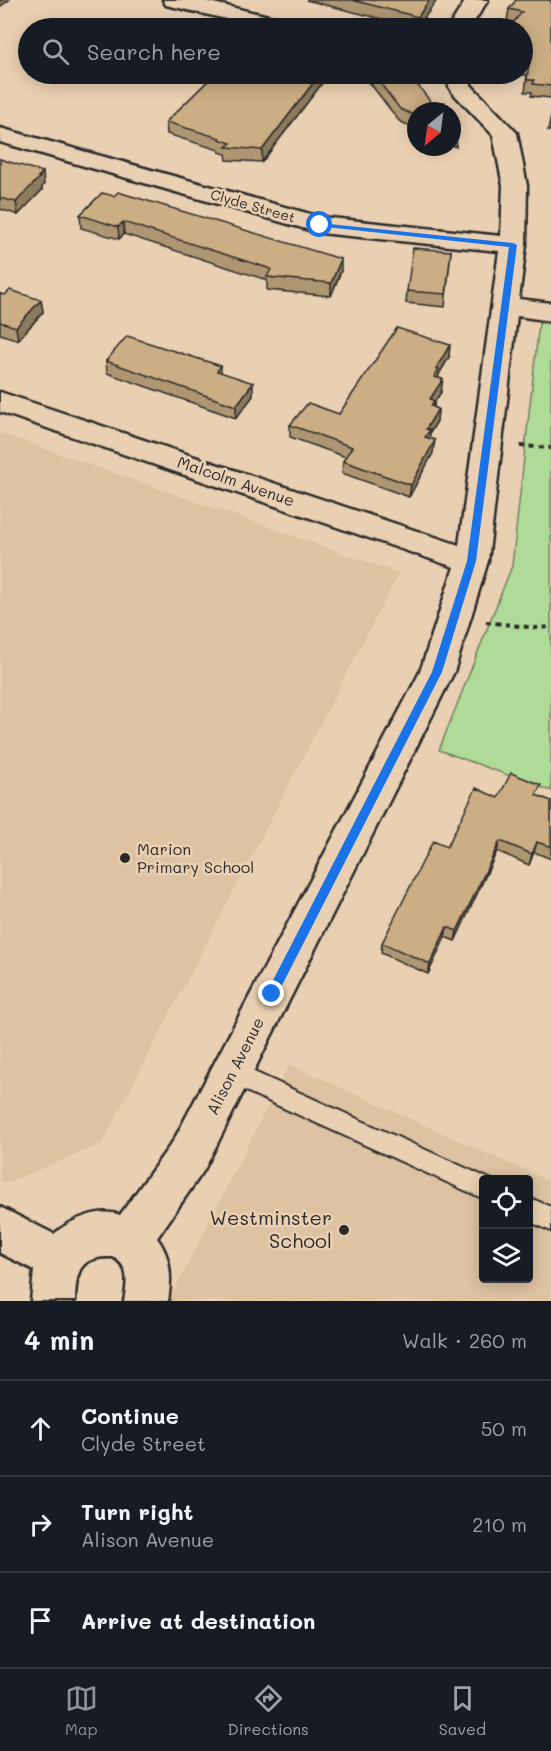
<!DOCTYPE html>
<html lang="en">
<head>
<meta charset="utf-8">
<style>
	:root { --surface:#171b24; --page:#20242c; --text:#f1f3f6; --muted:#9ea1a6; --line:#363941; --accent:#8c9099 }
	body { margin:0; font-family:Mali,sans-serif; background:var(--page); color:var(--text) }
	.controls { position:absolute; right:18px; bottom:18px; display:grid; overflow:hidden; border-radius:6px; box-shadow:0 3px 15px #0003 }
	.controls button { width:54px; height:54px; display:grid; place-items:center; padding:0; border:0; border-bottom:2px solid var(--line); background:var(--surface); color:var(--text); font:30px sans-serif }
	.compass { position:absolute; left:407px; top:102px; width:54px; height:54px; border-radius:50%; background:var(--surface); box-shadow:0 3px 15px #0003; rotate:209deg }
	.stop { position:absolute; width:18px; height:18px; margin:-14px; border:4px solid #1a73e8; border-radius:50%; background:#fff }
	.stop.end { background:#1a73e8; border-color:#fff; box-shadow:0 2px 6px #0008 }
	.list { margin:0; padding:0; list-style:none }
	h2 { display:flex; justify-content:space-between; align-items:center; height:78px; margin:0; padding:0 24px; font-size:26px }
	h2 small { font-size:20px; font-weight:400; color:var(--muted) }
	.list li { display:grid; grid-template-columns:39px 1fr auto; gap:18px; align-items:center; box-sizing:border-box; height:96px; padding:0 24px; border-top:2px solid var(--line) }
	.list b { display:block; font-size:22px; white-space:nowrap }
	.list p { margin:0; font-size:20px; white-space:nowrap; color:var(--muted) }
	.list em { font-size:20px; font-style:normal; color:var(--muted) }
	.icon { flex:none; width:33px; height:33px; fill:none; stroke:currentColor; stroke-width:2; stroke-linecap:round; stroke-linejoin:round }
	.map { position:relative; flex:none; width:551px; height:1301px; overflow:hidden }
	.search { position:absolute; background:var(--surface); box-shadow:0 3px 15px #0003; left:18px; right:18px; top:18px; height:66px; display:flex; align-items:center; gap:15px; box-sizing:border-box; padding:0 21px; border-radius:33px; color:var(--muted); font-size:22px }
	.sheet { height:366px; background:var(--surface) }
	nav { display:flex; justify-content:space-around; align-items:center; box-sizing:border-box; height:84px; border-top:2px solid var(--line); background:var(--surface); font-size:16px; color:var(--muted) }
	nav a { display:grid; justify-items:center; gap:3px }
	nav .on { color:var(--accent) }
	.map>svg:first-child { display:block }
	.built { fill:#ddc3a2; fill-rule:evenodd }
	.green { fill:#b0da97; stroke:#6e8261; stroke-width:1.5 }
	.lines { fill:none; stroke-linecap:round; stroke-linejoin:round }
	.lane-casing { stroke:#2b2b2b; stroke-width:4 }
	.street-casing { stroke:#2b2b2b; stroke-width:5 }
	.path { stroke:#2b2b2b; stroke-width:4; stroke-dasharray:5 4.5; stroke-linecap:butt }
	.lane { fill:#ead0b2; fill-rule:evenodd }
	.street { fill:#ead0b2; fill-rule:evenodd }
	.wall { fill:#af9672; stroke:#2b2b2b; stroke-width:1.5 }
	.shaded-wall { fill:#8e7a5c; stroke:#2b2b2b; stroke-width:1.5 }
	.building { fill:#cbae84; stroke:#2b2b2b; stroke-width:1.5 }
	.route { fill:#1a73e8 }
	.poi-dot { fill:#2b2b2b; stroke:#ead0b2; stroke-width:2 }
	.labels { text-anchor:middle; stroke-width:5; stroke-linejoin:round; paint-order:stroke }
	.far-street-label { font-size:14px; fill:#2b2b2b; stroke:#ead0b2 }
	.street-label { font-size:16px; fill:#2b2b2b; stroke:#ead0b2 }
	.poi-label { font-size:16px; fill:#2b2b2b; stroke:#ead0b2; text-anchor:start }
	.near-poi-label { font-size:20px; fill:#2b2b2b; stroke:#ead0b2; text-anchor:end }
</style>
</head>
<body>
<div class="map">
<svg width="551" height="1301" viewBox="0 0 551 1301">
	<rect width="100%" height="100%" fill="#ead0b2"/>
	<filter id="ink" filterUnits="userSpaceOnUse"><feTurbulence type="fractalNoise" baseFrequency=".0167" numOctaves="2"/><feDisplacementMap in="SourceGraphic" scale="12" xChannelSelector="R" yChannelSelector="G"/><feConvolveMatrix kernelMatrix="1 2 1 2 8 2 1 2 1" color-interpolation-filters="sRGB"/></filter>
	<g filter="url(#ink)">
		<path class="built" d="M0,433L399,573L102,1144L6,1183L0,1180Z
			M289,1064L551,1182V1301H169ZM484,1180H528V1278H484Z"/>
		<path class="green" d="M539,323L551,324V791L439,750L512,566Z"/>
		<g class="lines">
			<g class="lane-casing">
				<path id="lane" d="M232,1062L492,1180H484V1199L224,1081L221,1073L224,1065Z
					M528,1197L551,1207V1231L528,1221Z"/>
			</g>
			<g class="street-casing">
				<path id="street" d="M163,0H201L298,23L301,28H265L166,5Z
					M466,0H488L470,28H448Z
					M448,74H470L471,85L517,133L527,186L526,245L519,299L551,303V321L517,316L488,561L454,672L204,1170L157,1238C171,1256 172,1279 168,1301H124C127,1284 131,1267 113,1257C79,1256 76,1271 75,1301H31L34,1270L0,1253V1207L54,1234C70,1220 99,1207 120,1215L174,1140L420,672L454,567L0,412V392L459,545L499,251L320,233L0,142V128L321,217L501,236L503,186L493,135L452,92L449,87Z"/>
			</g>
			<path class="path" d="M520,446L551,448
				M486,622L536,628L551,627"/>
			<use href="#lane" class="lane"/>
			<use href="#street" class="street"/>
		</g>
		<path class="wall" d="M306,0H437L417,28Z
			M551,0V98L531,96L532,92H525L527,75H520V74H522V28L514,22L507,21L509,9Z
			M215,74H329L262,162L227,160L226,154L219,152V150L167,134L166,122Z
			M363,74H395L416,111V129L399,121Z
			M551,116V131H548Z
			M452,128L457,135L456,147L452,145Z
			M0,159L44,184L42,187V190L18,215L0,209Z
			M102,193L341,271L331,296L267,290V280L124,234L119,239L81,228L80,215Z
			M451,251L445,307L406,303L407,291Z
			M0,294L5,295L41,300L43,312L18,340L0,334Z
			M449,357L439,374L438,378L441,392L434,403V407L438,409L437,421L430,433L429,438L433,453L409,497L342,473L343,461L346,457L290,437V425L339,414Z
			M106,361L221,366V372L253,396L236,418L107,373Z
			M538,796L551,801V859L534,852L529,865L497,851L455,941L445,937L428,974L381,953L382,943L447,847Z"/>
		<path class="shaded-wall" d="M0,0H9L0,7Z
			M429,0H437L417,28L418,17Z
			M320,74H329L262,162V150Z
			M43,172L44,184L42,187V190L18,215L16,202Z
			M123,222L124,234L119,239L118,227Z
			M341,259V271L331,296V283Z
			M41,300L43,312L18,340L16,327Z
			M450,345L449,357L439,374L438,381L432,389L436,368Z
			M443,379L441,392L434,403L433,413L429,419L430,399Z
			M253,383V396L236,418V406Z
			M438,409L437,421L430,433L429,442L424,449L426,429Z
			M435,440L433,453L409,497L411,485Z
			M500,841L497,851L455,941L457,931Z
			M537,842L534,852L529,865L532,854Z
			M447,927L445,937L428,974L430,964Z"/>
		<path class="building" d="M352,0H429L418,17Z
			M516,0H551V86L533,84L534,80H527L529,63L522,62L524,48H522V28H509L522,12L509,9Z
			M215,74H320L262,150L226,147L231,143L219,139L220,138L166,122Z
			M373,74H395L416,83L438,111H416V116L400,109Z
			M0,159L43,172L38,177H40L16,202L0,198Z
			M118,192L341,259L331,283L267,277L271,269L123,222L118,227L80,215L102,193L114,196Z
			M413,248L451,251L446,294L407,291Z
			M10,290L41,300L16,327L0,322V294L5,295Z
			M397,328L450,345L436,368L439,369L434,377L443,379L430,399L434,401L431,406L438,409L426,429L430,430L425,437L435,440L411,485L343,461L352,447L290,425L308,403L339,414Z
			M127,336L221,366L217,371L253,383L236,406L106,361Z
			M511,773L541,785L536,795L551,801V847L537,842L532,854L500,841L457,931L447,927L430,964L382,943L433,841L447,847L476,788L498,798Z"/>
	</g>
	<path class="route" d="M320,223L513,243L517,245L476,561L442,672L276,997L272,999L268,997V990L432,672L467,561L509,247L317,226L316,225Z"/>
	<g class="poi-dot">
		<circle cx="125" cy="858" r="6"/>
		<circle cx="344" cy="1230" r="6"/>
	</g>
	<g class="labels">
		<g class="far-street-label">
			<text transform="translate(253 206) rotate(16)" y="5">Clyde Street</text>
		</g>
		<g class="street-label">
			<text transform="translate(236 481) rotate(19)" y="6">Malcolm Avenue</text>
			<text transform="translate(235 1066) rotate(-63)" y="6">Alison Avenue</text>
		</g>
		<g class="poi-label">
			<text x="137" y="855">Marion<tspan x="137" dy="18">Primary School</tspan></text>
		</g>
		<g class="near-poi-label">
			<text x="332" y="1225">Westminster<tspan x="332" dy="23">School</tspan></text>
		</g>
	</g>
</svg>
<div class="controls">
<button><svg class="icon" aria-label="locate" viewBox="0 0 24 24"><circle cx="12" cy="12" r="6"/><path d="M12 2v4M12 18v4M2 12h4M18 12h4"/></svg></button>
<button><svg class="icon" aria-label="layers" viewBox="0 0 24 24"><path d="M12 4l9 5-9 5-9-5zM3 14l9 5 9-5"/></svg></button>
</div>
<svg class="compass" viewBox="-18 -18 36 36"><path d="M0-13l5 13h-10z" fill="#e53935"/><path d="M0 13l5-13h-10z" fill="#9ea1a6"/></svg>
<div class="stop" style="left:320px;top:225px"></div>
<div class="stop end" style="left:272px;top:994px"></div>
<div class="search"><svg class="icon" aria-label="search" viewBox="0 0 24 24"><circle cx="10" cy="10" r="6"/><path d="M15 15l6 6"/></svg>Search here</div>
</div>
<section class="sheet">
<h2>4 min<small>Walk · 260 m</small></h2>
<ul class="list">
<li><svg class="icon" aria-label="ahead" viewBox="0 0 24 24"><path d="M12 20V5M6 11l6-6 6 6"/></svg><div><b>Continue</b><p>Clyde Street</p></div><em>50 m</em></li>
<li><svg class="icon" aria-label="right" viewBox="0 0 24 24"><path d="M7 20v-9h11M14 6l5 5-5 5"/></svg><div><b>Turn right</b><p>Alison Avenue</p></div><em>210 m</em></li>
<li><svg class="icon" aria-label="arrive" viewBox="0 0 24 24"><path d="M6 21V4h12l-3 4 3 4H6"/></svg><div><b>Arrive at destination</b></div></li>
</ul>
</section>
<nav>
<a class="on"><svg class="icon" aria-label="map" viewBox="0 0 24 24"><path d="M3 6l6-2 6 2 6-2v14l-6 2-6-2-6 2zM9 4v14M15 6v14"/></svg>Map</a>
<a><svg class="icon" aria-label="directions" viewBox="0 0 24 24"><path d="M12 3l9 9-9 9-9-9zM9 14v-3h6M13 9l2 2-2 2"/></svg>Directions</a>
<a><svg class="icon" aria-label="saved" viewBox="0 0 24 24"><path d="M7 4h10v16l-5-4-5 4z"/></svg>Saved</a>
</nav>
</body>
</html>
